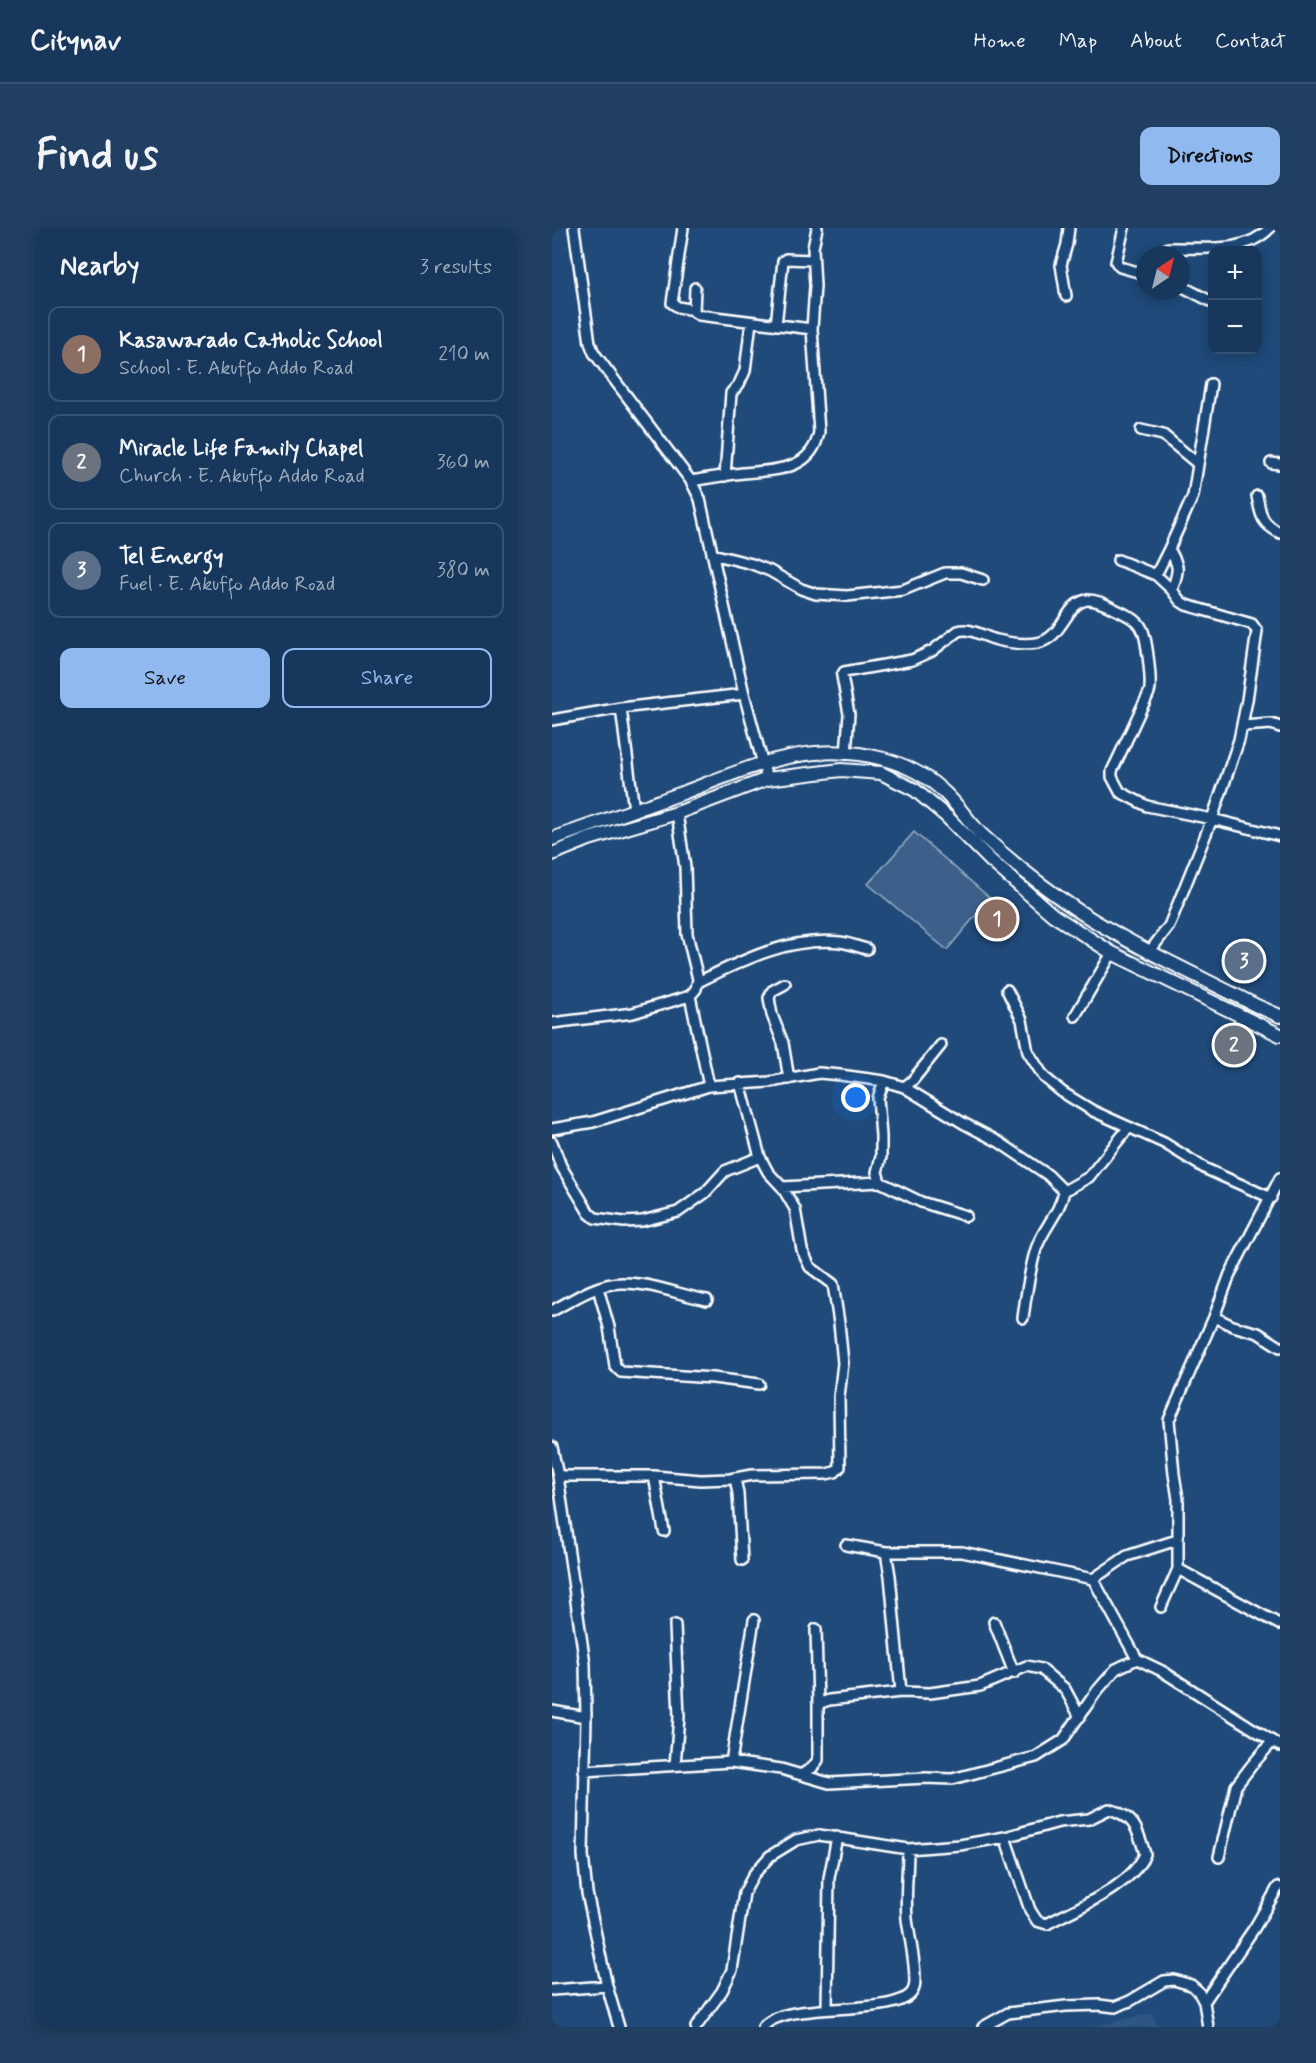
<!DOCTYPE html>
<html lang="en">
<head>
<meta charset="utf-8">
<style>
	:root { --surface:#17385c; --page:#203f62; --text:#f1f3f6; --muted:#9eacbb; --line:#365272; --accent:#90b9f0 }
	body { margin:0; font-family:Mynerve,sans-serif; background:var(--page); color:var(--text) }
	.controls { position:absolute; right:18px; top:18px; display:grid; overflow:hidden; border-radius:12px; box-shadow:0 3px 15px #0003 }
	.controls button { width:54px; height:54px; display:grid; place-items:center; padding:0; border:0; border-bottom:2px solid var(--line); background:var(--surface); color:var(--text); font:30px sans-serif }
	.compass { position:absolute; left:584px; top:18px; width:54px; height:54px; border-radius:50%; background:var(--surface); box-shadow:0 3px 15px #0003; rotate:35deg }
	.you { position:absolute; left:304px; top:870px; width:21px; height:21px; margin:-15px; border:4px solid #fff; border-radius:50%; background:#1a73e8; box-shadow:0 0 0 9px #1a73e833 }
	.badge { display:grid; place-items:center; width:39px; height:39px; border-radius:50%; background:var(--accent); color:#fff; font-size:20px; font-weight:700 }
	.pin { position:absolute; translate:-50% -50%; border:3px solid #fff; box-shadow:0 2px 6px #0006 }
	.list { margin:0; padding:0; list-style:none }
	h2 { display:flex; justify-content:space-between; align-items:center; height:78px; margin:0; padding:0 24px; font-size:26px }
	h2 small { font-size:20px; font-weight:400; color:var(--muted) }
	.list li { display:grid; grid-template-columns:39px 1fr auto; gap:18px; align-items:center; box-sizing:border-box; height:96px; margin:0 12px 12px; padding:0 12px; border:2px solid var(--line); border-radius:12px }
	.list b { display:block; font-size:22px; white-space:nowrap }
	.list p { margin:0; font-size:20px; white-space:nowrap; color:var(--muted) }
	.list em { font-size:20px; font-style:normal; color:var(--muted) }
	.actions { display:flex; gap:12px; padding:18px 24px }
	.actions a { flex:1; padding:14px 0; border:2px solid var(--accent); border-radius:12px; text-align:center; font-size:21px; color:var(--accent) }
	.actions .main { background:var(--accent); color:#111 }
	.map { position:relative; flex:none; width:728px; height:1799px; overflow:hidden; border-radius:12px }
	header { display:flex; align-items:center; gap:36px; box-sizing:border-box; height:84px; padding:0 30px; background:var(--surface); border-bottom:2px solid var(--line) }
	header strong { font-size:28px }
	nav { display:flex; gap:33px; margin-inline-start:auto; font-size:21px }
	.intro { display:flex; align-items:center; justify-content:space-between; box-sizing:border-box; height:144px; padding:0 36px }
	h1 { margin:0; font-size:42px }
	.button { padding:15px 27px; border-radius:12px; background:var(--accent); color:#111; font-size:21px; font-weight:700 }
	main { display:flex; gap:36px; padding:0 36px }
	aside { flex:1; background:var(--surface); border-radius:12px; box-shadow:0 3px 15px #0003 }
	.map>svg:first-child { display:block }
	.built { fill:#2e5683 }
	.grass { fill:#3c618b; stroke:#9eb0c5; stroke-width:1.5 }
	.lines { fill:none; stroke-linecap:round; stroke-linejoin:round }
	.minor-casing { stroke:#fff; stroke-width:14 }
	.major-casing { stroke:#fff; stroke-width:16 }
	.minor { stroke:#1f4a7a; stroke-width:9 }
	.major { stroke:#1f4a7a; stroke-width:12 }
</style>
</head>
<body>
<header>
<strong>Citynav</strong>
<nav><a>Home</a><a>Map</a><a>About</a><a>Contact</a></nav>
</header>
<div class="intro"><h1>Find us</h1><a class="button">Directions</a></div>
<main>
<aside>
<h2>Nearby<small>3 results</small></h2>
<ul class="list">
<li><span class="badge" style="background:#8d6e63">1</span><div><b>Kasawarado Catholic School</b><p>School · E. Akuffo Addo Road</p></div><em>210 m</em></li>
<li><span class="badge" style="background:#6b7280">2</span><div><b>Miracle Life Family Chapel</b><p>Church · E. Akuffo Addo Road</p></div><em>360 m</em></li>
<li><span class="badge" style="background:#5c6f8a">3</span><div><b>Tel Energy</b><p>Fuel · E. Akuffo Addo Road</p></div><em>380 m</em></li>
</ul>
<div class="actions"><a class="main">Save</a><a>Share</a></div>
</aside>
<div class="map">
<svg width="728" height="1799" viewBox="0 0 728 1799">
	<rect width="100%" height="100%" fill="#1f4a7a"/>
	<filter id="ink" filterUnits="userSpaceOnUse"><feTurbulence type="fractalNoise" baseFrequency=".0167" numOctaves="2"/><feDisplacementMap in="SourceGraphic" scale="12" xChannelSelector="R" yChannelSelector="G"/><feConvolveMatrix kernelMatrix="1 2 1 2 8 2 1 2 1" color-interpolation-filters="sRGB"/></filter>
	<g filter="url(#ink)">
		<path class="built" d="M601,1785L605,1799H539Z"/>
		<path class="grass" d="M362,604L438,670L395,722L316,656Z"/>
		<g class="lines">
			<g class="minor-casing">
				<path id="minor" d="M22,0L38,115L42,125L139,253L148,271L192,466L215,551
					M131,0L120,75L126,79L142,82
					M572,0L564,34L568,39L593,46
					M609,27L616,20C650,19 692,27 718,0
					M629,58L660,74
					M143,60L142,84L147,87L260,101
					M514,68L509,37L515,16L517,0
					M224,97L231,33L234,31L261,32
					M589,202L611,207L646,236
					M719,235L728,236
					M173,248L179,165L187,156L193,143L199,94
					M139,253C157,250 174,247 191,245C223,242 260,243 267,204L260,101L263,58L261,20L265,0
					M705,268C709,288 709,295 728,305
					M160,326L200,336L218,343L249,361L264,366L295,368L351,362L393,345H409L431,352
					M566,332L604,347L620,362
					M604,347L617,321
					M69,480L82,582
					M0,492L69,480L192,466
					M691,498L719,496L728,499
					M294,526L297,486L290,448L292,444L360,432L380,423L406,403C420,399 431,409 445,412C458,415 472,417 485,415C511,411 513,375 535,372C546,371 559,380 569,384C577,388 587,393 590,401C595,410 599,450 598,460C598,466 592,474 589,481C580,501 570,522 560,543V549L568,564L595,578L660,591L728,608
					M125,585L133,639L135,706L146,751L144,761L138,768
					M598,723L617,698L660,591L687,512L695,472L705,403L700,396L634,377L628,373L620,362C627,342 628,339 617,321L641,268L659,156
					M146,754C191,732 236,709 288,714C297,715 306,719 315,721
					M233,756L220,763L217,770L220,787L231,815L237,851
					M455,762L470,792L476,824L492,849L510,864L541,883L612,915L654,941L719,970
					M138,768L157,858
					M523,788L560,725
					M0,795L81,785L138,768
					M352,859L360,853L389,817
					M0,901L41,894L157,858L218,854L267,845L288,847L332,853L352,859L411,895L447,914L496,947L512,963C508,985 491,1000 484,1021C477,1044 474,1067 471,1090
					M0,914L9,938L37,985L43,990L72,994L90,993L126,984L153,965L173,943L208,929
					M328,954L325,944L329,929V908L326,870L332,853
					M230,959L328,954L369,974L414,988
					M512,963L537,949L577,899
					M46,1060L57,1099L63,1138L69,1144L161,1150L207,1156
					M0,1083C20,1072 46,1055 69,1055C98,1054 127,1067 155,1072
					M662,1089L681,1098L706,1105L728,1119
					M0,1219L6,1248L33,1436L34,1489L31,1627L35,1665L55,1758L67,1799
					M6,1248H102L149,1252L178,1251L200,1247L274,1246L283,1244L288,1239L287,1169L291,1135L287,1095L281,1056L258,1039L250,1022L243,981L230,959L216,944L208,929L188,855
					M102,1248L112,1303
					M183,1250L186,1266L190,1332
					M625,1312L575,1328L541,1351L585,1431L610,1443L728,1518
					M294,1317L334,1324H410L541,1351
					M334,1324L338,1348L349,1464
					M609,1379L626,1341
					M442,1394L462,1445
					M727,1396L626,1341V1271L622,1246L617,1192L662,1089L678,1046L728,950
					M264,1401L266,1476
					M0,1483L34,1489
					M179,1534L202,1392
					M123,1537L127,1489L123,1397
					M32,1543L179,1534L229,1541L277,1555L374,1550L400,1551L484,1529L511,1512L544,1464L564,1441L585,1431
					M250,1546L260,1540L266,1532V1476L277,1472L349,1464L378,1465L428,1458L475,1438L489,1441L513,1461L528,1489
					M667,1629L684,1558L700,1537L720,1514
					M0,1762L55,1758
					M275,1780L277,1650L285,1609
					M144,1799L170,1763L180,1742L192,1665L202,1646L218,1628L244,1612L267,1607L356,1621L408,1617L453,1609L507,1594L537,1591L557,1581C582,1588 586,1601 593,1626C579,1659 526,1679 495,1696L485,1693L478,1682L453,1609
					M211,1799C236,1769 353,1792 362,1760C366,1746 357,1707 355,1691C353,1668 356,1644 356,1621
					M431,1799L456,1785L514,1778L547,1777L563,1779L578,1773L612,1753L622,1752L639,1757L646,1763L652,1774
					M656,1799L652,1774L703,1699L726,1659"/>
			</g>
			<g class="major-casing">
				<path id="major" d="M0,611C44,595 89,580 133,564C175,548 217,529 263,525C307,521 360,532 393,565C406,577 416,593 429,606C459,634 491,659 525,682C582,719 645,747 705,778L728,788
					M0,626L37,611L125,585L215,551L289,542L329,545L363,562L394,588L439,633L501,687L560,725L728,807"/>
			</g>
			<use href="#minor" class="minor"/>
			<use href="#major" class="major"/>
		</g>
	</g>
</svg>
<div class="controls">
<button>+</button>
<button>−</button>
</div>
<svg class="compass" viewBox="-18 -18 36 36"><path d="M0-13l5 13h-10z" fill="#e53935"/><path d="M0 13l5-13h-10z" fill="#9eacbb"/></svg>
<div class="you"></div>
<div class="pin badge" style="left:445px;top:691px;background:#8d6e63">1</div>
<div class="pin badge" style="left:682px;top:817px;background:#6b7280">2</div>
<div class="pin badge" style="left:692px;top:733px;background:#5c6f8a">3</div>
</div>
</main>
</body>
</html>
